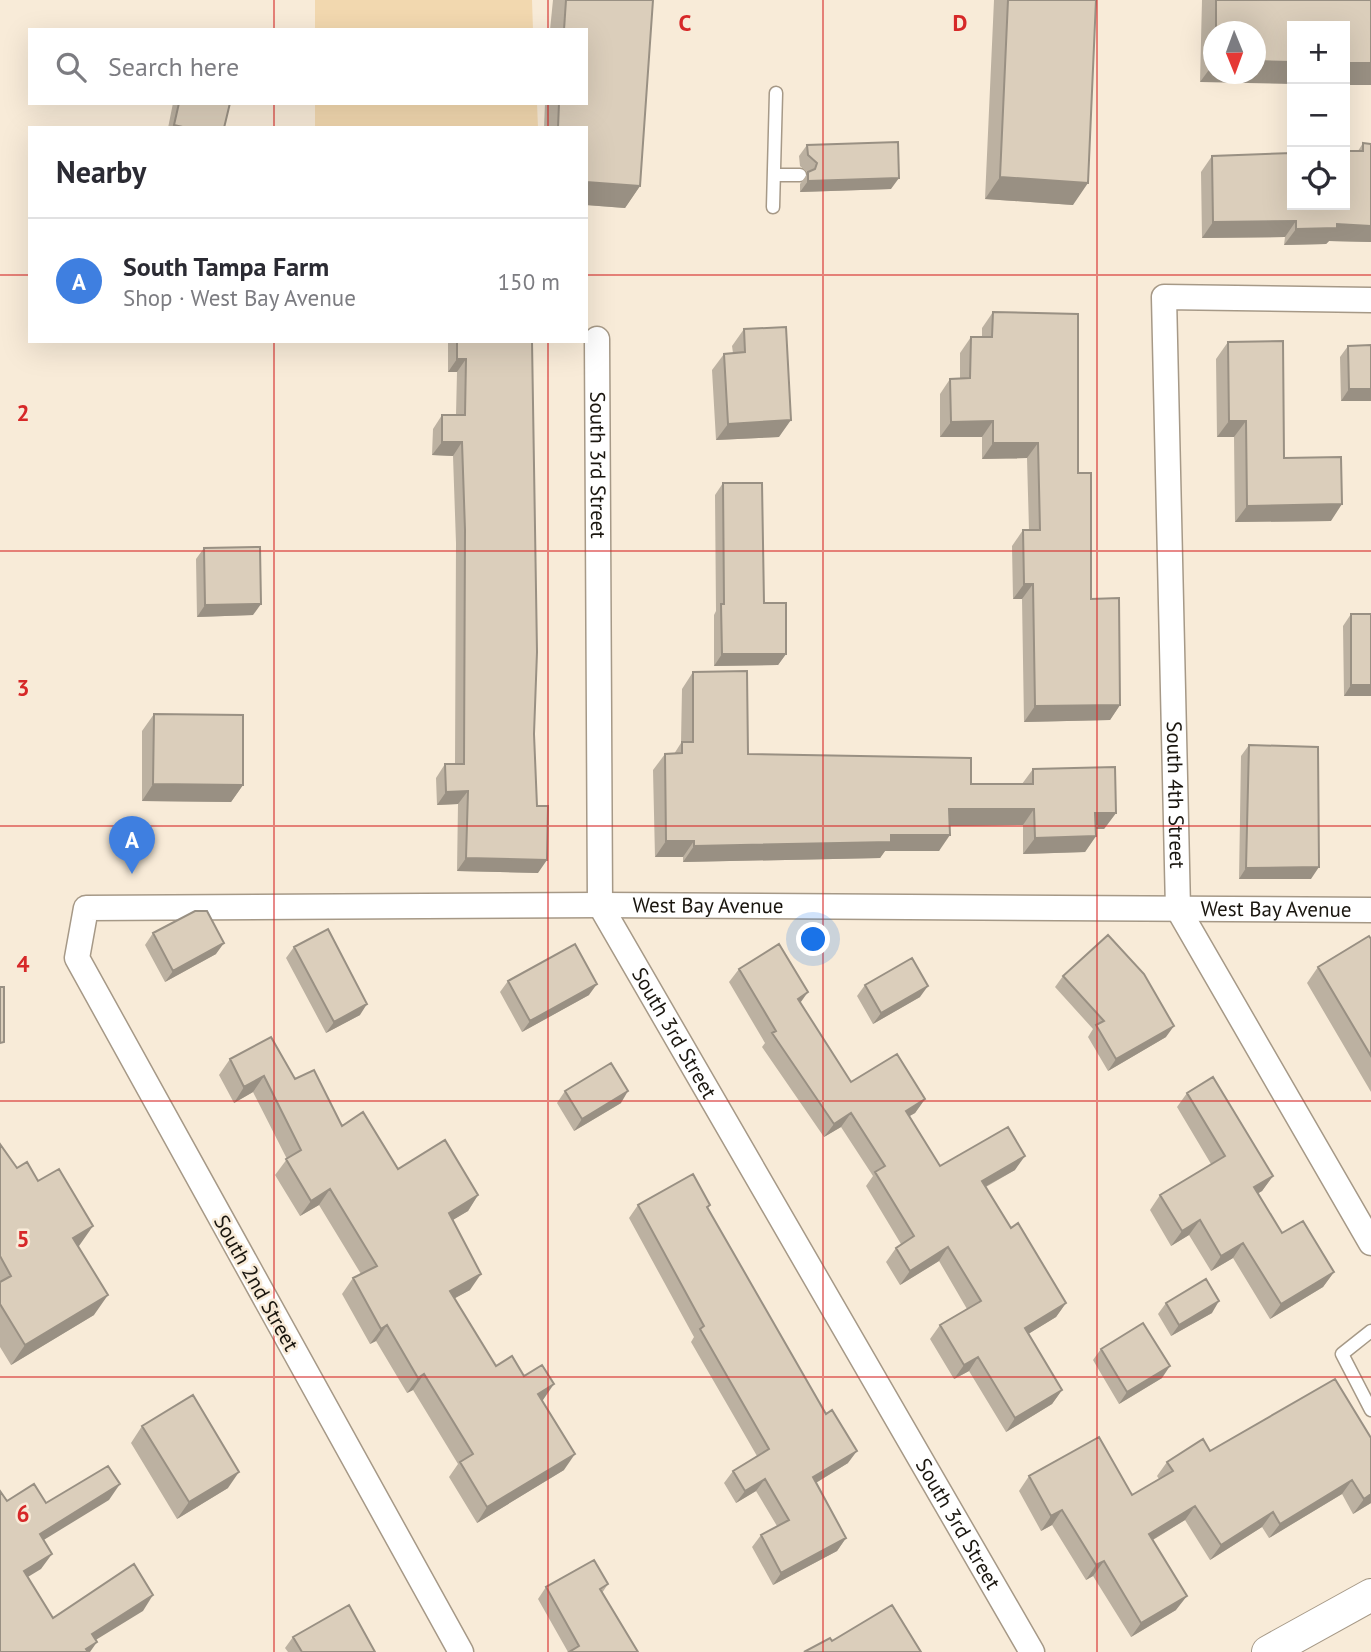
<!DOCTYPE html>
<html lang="en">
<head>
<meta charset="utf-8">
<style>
	:root { --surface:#fff; --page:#f2f2f3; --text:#2b2b33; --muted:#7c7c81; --line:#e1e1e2; --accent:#ea580c }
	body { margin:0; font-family:"PT Sans",sans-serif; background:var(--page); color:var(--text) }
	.controls { position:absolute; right:21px; top:21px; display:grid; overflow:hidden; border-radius:0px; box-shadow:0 7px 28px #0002 }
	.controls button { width:63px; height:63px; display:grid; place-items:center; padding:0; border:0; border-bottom:2px solid var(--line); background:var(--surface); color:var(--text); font:35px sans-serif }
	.compass { position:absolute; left:1203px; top:21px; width:63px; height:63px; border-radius:50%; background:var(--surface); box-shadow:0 7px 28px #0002; rotate:179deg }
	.you { position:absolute; left:814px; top:940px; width:24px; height:24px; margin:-18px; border:5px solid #fff; border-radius:50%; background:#1a73e8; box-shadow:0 0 0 10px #1a73e833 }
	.badge { display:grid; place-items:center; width:46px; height:46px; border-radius:50%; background:var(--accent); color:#fff; font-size:23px; font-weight:700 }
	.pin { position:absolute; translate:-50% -58px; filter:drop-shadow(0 2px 4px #0008) }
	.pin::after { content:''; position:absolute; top:37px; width:24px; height:21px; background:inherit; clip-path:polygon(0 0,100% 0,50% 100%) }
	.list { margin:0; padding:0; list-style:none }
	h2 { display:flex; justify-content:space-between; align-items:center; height:91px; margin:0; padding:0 28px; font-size:30px }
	h2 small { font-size:23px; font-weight:400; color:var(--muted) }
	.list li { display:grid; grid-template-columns:46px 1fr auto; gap:21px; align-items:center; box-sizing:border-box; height:126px; padding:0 28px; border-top:2px solid var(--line) }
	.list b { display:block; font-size:26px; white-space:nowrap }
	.list p { margin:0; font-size:23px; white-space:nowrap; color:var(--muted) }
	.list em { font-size:23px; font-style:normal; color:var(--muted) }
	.icon { flex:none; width:38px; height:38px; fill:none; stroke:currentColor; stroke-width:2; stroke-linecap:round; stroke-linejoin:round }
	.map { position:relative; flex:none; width:1371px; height:1652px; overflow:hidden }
	.search { position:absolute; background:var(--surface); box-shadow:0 7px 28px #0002; left:28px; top:28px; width:560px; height:77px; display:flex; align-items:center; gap:18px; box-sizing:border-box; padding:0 24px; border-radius:0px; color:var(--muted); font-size:26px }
	.panel { position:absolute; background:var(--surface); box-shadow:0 7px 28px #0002; left:28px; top:126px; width:560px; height:217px; border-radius:0px }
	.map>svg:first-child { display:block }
	.green { fill:#f2d8af }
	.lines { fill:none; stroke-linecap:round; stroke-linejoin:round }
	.service-casing { stroke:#a69987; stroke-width:15 }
	.minor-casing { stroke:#a69987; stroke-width:27 }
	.tertiary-casing { stroke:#a69987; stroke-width:34 }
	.service { stroke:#fff; stroke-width:12 }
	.minor { stroke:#fff; stroke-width:24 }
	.tertiary { stroke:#fff; stroke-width:32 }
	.wall { fill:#bcb1a1; fill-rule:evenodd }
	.shaded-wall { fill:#999083 }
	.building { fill:#dbcebb; stroke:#999083; stroke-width:2 }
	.grid { fill:none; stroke:#d62828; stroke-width:2; stroke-opacity:0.55 }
	.labels { text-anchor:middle; stroke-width:5; stroke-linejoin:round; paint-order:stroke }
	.street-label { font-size:21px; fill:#1a160f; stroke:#f8ebd8 }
	.grid-label { font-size:23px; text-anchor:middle; font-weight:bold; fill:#d62828; stroke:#f8ebd8; stroke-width:5; stroke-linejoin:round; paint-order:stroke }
</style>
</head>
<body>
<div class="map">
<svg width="1371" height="1652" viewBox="0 0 1371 1652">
	<rect width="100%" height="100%" fill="#f8ebd8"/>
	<path class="green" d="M315,0H532L533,30H315Z
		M315,103H537L538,128H315Z"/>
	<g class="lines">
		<g class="service-casing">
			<path id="service" d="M774,175H800
				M773,207L776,93
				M1371,1331L1342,1354L1371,1410"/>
		</g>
		<g class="minor-casing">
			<g id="minor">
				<path id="s1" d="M1371,300L1164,297L1178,909L1371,1243"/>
				<path id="s2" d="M597,339L600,905L1032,1652"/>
				<path id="s3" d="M461,1652L77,958L86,908L600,905L1371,910"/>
			</g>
		</g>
		<g class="tertiary-casing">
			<path id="tertiary" d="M1268,1652L1371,1595"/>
		</g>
		<use href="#service" class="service"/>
		<use href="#minor" class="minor"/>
		<use href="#tertiary" class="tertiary"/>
	</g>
	<path class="wall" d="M553,0H653L640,186L625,208L586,205V128H544L545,103H586V30H550Z
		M994,0H1096L1073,205L985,199Z
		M1202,0H1371L1200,82ZM1214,32H1256L1214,74Z
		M173,103H230L224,128H168Z
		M1363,143L1371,144V242L1329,241L1326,244L1284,245L1285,237L1202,238L1201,172L1212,156L1358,151Z
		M807,145L891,189L800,192V184L808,173L800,166L799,156Z
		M993,312L1078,473L1091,599L1120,705L1110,720L1024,722L1022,599H1013L1012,546L1023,530H1029L1027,458L982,459V437H940V394L950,379H960V353L971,337H982V328Z
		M744,329L779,437L716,440L712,370L724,354L733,353L732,346Z
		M448,341H532L534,734L538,873L457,871L458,804L437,805L436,778L445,764H455L456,543L453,456L432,455L433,429L442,415H456L457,372H448Z
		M1228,342L1284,458L1331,521L1235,522L1234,437H1217L1216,359Z
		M1348,346L1371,401H1341L1340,357Z
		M723,483L764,603L786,654L778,665L714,666V615L716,611L715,495Z
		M204,548L253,615L197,617L196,559Z
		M1351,614L1371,696H1344L1343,626Z
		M693,672L748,754L971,784H1022L1033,769L1116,813L1104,829H1096V836L1085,852L1023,854V825L950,826L939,851H885L880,858L683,862V857H655L653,770L665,754H674L681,743L682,689Z
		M154,714L243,785L231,802L142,801V731Z
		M1249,745L1311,879H1239L1241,756Z
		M153,933L216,954L165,982L145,945Z
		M1371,939V1092L1307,983L1318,967Z
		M294,947L360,1015L326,1033L286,958Z
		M739,969L800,1003L851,1082L925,1099L915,1113L909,1116L940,1166L1015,1170L986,1187L1011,1228L1066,1303L1056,1317L1028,1334L1062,1390L1052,1404L1006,1432L969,1371L954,1379L930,1339L940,1325L967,1309L939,1261L900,1285L886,1262L896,1248L901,1244L866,1186L873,1176L841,1127L824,1137L762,1047L765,1043L729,982Z
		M1063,976L1166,1037L1108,1071L1088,1037L1093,1029L1055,987Z
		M508,981L589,995L522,1032L500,992Z
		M865,985L920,997L873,1024L857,996Z
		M230,1059L295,1079L342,1126L398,1169L478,1195L468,1211L452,1220L470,1290L454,1298L496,1366L524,1376L542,1400L564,1470L477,1523L449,1477L458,1464L413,1390L407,1393L376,1341L370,1344L342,1294L353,1278L361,1274L319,1205L300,1216L275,1175L287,1159L253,1092L234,1103L219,1075Z
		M565,1091L621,1103L574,1131L557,1103Z
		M1187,1093L1273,1176L1262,1191L1258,1193L1282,1233L1334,1272L1323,1287L1270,1319L1233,1258L1211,1271L1189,1235L1171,1246L1150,1210L1160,1195L1211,1164L1177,1107Z
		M0,1144L17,1168L79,1246L78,1247L94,1315L11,1365L0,1347Z
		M638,1205H710L708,1209L848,1463L816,1483L846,1538L837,1551L773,1585L752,1547L761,1535L777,1526L756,1491L736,1503L724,1483L733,1471L757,1456L691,1342L694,1337L629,1218Z
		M1166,1303L1212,1313L1171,1336L1158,1314Z
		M1101,1349L1162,1378L1119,1404L1093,1360Z
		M142,1426L228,1488L177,1519L131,1443Z
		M1371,1438V1503L1353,1514L1342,1494L1269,1538L1262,1527L1210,1560L1185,1520L1153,1540L1176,1610L1131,1637L1093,1576L1086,1580L1052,1525L1041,1531L1019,1491L1029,1476L1132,1495L1159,1479L1157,1476L1167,1462L1210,1451Z
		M608,1584L602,1593L638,1652H568L538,1599L546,1587Z
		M293,1637L375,1652H288L285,1648Z"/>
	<path class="shaded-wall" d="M1256,61L1292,62V84L1200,82L1214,63V74H1256Z
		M1345,63H1371V85H1345Z
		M1000,177L1088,183L1073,205L985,199Z
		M899,178L891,189L800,192L808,181Z
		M586,182L640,186L625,208L586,205Z
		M1296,221L1285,237L1202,238L1213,222Z
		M1337,224L1371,226V242L1329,241L1326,244L1284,245L1296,229Z
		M457,359H466L457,372H448Z
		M1349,389H1371V401H1341Z
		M791,420L779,437L716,440L728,424Z
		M993,421L982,437H940L951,422Z
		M1229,421H1246L1234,437H1217Z
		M442,442H462L453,456L432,455Z
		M993,443H1038L1027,458L982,459Z
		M1342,504L1331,521L1235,522L1247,506Z
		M1024,584H1033L1022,599H1013Z
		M261,604L253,615L197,617L205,605Z
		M722,654H786L778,665L714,666Z
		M1351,685H1371V696H1344Z
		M1120,705L1110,720L1024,722L1035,706Z
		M153,784L243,785L231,802L142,801Z
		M468,791L458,804L437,805L446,792Z
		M949,809H1034L1023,825L938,826Z
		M1095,813H1116L1104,829H1084Z
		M891,835H950L939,851H885L880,858L683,862L694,846Z
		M1096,836L1085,852L1023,854L1035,838Z
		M666,841H694L683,857H655Z
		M466,858L547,860L538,873L457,871Z
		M1319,867L1311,879H1239L1246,868Z
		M224,943L216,954L165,982L173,971Z
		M597,984L589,995L522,1032L530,1021Z
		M928,986L920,997L873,1024L881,1013Z
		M808,992L798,1006V999Z
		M367,1004L360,1015L326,1033L334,1022Z
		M1174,1026L1166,1037L1108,1071L1116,1059Z
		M264,1076L253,1092L234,1103L244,1087Z
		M628,1091L621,1103L574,1131L582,1119Z
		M925,1099L915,1113L896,1124L906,1111Z
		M851,1113L841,1127L824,1137L834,1124Z
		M1025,1156L1015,1170L972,1194L982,1181Z
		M1273,1176L1262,1191L1244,1202L1254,1187Z
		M330,1189L319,1205L300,1216L311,1201Z
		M478,1195L468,1211L438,1229L449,1213Z
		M1200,1220L1189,1235L1171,1246L1182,1231Z
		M93,1226L79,1246L59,1258L73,1238Z
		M1243,1243L1233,1258L1211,1271L1221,1256Z
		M948,1247L939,1261L900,1285L910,1271Z
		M1334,1272L1323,1287L1270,1319L1281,1304Z
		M481,1274L470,1290L439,1307L450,1291Z
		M108,1295L94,1315L11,1365L25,1345Z
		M1219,1301L1212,1313L1171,1336L1179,1325Z
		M1066,1303L1056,1317L1015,1342L1025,1328Z
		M387,1325L376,1341L370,1344L381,1329Z
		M978,1357L969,1371L954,1379L964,1365Z
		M1170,1366L1162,1378L1119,1404L1127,1392Z
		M424,1374L413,1390L407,1393L418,1378Z
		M554,1384L543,1400L527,1409L538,1394Z
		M1062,1390L1052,1404L1006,1432L1015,1418Z
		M857,1451L848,1463L804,1490L813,1477Z
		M575,1454L564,1470L477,1523L487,1507Z
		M239,1472L228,1488L177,1519L189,1502Z
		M765,1479L756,1491L736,1503L745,1491Z
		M1352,1480L1342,1494L1269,1538L1280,1524Z
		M120,1484L109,1500L29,1549L40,1534Z
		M1371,1494V1503L1353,1514L1364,1499Z
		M1195,1506L1185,1520L1139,1548L1149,1534Z
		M1062,1510L1052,1525L1041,1531L1051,1516Z
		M1273,1512L1262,1527L1210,1560L1221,1545Z
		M846,1538L837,1551L773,1585L781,1573Z
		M52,1554L41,1569L13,1586L24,1571Z
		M1104,1561L1093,1576L1086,1580L1096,1565Z
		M153,1595L143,1611L81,1649L92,1634Z
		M1187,1596L1176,1610L1131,1637L1141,1623Z
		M97,1642L90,1652H84L86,1649Z"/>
	<path class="building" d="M566,0H653L640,186L586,182V128H558L559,103H586V30H564Z
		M1008,0H1096L1088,183L1000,177Z
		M1216,0H1371V63H1345V26H1292V62L1256,61V32H1216Z
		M179,103H230L224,128H187L174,125Z
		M898,142L899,178L808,181V172L815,169L817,163L808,155L807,145Z
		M1363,143L1371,144V226L1337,224V228L1296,229V221L1213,222L1212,156L1292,153V205H1345V151H1363Z
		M993,312L1078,314V473H1091V599L1119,598L1120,705L1035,706L1033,584H1024L1023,530H1040L1038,443H993V421L951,422L950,379L970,378L971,337H992Z
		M786,327L791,420L728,424L724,354L745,352L744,329Z
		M457,341H532L537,652L534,734L537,806H548L547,860L466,858L468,791L446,792L445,764H464L465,530L462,442H442V415H465L466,359H457Z
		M1283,341L1284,458L1341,457L1342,504L1247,506L1246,421H1229L1228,342Z
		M1371,345V389H1349L1348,346Z
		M723,483H762L764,603H786V654H722L721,604H724Z
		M260,547L261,604L205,605L204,548Z
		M1351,614H1371V685H1351Z
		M747,671L748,754L971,758V784H1033V769L1115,767L1116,813H1095L1096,836L1035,838L1034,809H949L950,835H891V842L694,846V841H666L665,754L682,753V742H693V672Z
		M154,714L243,715V785L153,784Z
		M1249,745L1318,747L1319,867L1246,868Z
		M195,911H207L224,943L173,971L153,933Z
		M328,929L367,1004L334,1022L294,947Z
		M1108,935L1144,974L1174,1026L1116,1059L1096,1025L1104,1021L1063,976Z
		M1369,936L1371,939V1056L1318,967Z
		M575,944L597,984L530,1021L508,981Z
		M779,944L808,992L798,999L851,1082L897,1054L925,1099L906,1111L940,1166L1008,1127L1025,1156L982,1181L1011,1228L1018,1223L1066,1303L1025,1328L1062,1390L1015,1418L978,1357L964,1365L940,1325L981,1301L948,1247L910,1271L896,1248L914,1236L875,1172L885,1166L851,1113L834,1124L772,1033L776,1031L739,969Z
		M912,958L928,986L881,1013L865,985Z
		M0,987H4V1042L0,1043Z
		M271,1037L295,1079L314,1070L342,1126L363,1112L398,1169L445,1140L478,1195L449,1213L481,1274L450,1291L496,1366L512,1356L524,1376L542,1365L554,1384L538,1394L575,1454L487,1507L460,1462L473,1454L424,1374L418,1378L387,1325L381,1329L353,1278L377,1266L330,1189L311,1201L286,1159L301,1150L264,1076L244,1087L230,1059Z
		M611,1063L628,1091L582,1119L565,1091Z
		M1213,1077L1273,1176L1254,1187L1282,1233L1303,1221L1334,1272L1281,1304L1243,1243L1221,1256L1200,1220L1182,1231L1160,1195L1225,1156L1187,1093Z
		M0,1144L17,1168L27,1162L38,1181L59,1169L93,1226L73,1238L108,1295L25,1345L0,1304V1282L11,1276L0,1256Z
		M693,1174L710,1205L707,1207L826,1414L832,1410L857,1451L813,1477L846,1538L781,1573L761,1535L789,1520L765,1479L745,1491L733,1471L769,1449L700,1329L704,1326L638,1205Z
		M1206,1279L1219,1301L1179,1325L1166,1303Z
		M1143,1323L1170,1366L1127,1392L1101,1349Z
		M1335,1379L1371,1438V1494L1364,1499L1352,1480L1280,1524L1273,1512L1221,1545L1195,1506L1149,1534L1187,1596L1141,1623L1104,1561L1096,1565L1062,1510L1051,1516L1029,1476L1099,1437L1132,1495L1173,1471L1167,1462L1203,1439L1210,1451Z
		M193,1395L239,1472L189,1502L142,1426Z
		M108,1466L120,1484L40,1534L52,1554L24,1571L53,1618L134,1564L153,1595L92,1634L97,1642L86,1649L88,1652H0V1491L7,1501L34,1484L46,1503Z
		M594,1560L608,1584L600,1589L638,1652H569L579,1646L546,1587Z
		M349,1605L375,1652H302L293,1637Z
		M892,1605L921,1652H804L830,1638L832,1641Z"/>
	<path class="grid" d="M274,0V30M548,0V30M823,0V1652M1097,0V1652M274,103V128M548,103V128M0,275H30M586,275H1371M274,341V1652M548,341V1652M0,551H1371M0,826H1371M0,1101H1371M0,1377H1371"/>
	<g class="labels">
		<g class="street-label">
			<text dy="7" stroke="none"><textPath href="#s2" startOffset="126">South 3rd Street</textPath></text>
			<text dy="7" stroke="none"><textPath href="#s1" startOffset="705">South 4th Street</textPath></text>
			<text dy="7" stroke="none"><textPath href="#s3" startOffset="1466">West Bay Avenue</textPath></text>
			<text dy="7" stroke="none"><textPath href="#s3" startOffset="2034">West Bay Avenue</textPath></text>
			<text dy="7" stroke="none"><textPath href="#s2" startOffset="714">South 3rd Street</textPath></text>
			<text transform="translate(256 1283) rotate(61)" y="7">South 2nd Street</text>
			<text dy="7" stroke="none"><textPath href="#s2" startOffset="1281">South 3rd Street</textPath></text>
		</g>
	</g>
	<g class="grid-label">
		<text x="685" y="31">C</text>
		<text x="960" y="31">D</text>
		<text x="23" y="421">2</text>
		<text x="23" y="696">3</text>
		<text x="23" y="972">4</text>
		<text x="23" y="1247">5</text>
		<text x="23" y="1522">6</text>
	</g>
</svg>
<div class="controls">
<button>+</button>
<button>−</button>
<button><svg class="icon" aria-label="locate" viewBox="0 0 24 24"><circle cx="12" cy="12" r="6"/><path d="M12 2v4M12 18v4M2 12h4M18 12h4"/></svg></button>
</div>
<svg class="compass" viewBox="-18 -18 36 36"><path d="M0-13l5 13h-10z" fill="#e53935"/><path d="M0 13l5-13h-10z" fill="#7c7c81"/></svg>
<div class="you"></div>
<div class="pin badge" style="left:132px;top:874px;background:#3f7fe0">A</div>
<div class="search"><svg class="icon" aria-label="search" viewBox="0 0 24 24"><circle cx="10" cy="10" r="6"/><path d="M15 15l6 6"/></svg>Search here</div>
<section class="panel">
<h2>Nearby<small></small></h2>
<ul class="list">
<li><span class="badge" style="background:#3f7fe0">A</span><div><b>South Tampa Farm</b><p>Shop · West Bay Avenue</p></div><em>150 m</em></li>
</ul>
</section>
</div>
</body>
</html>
